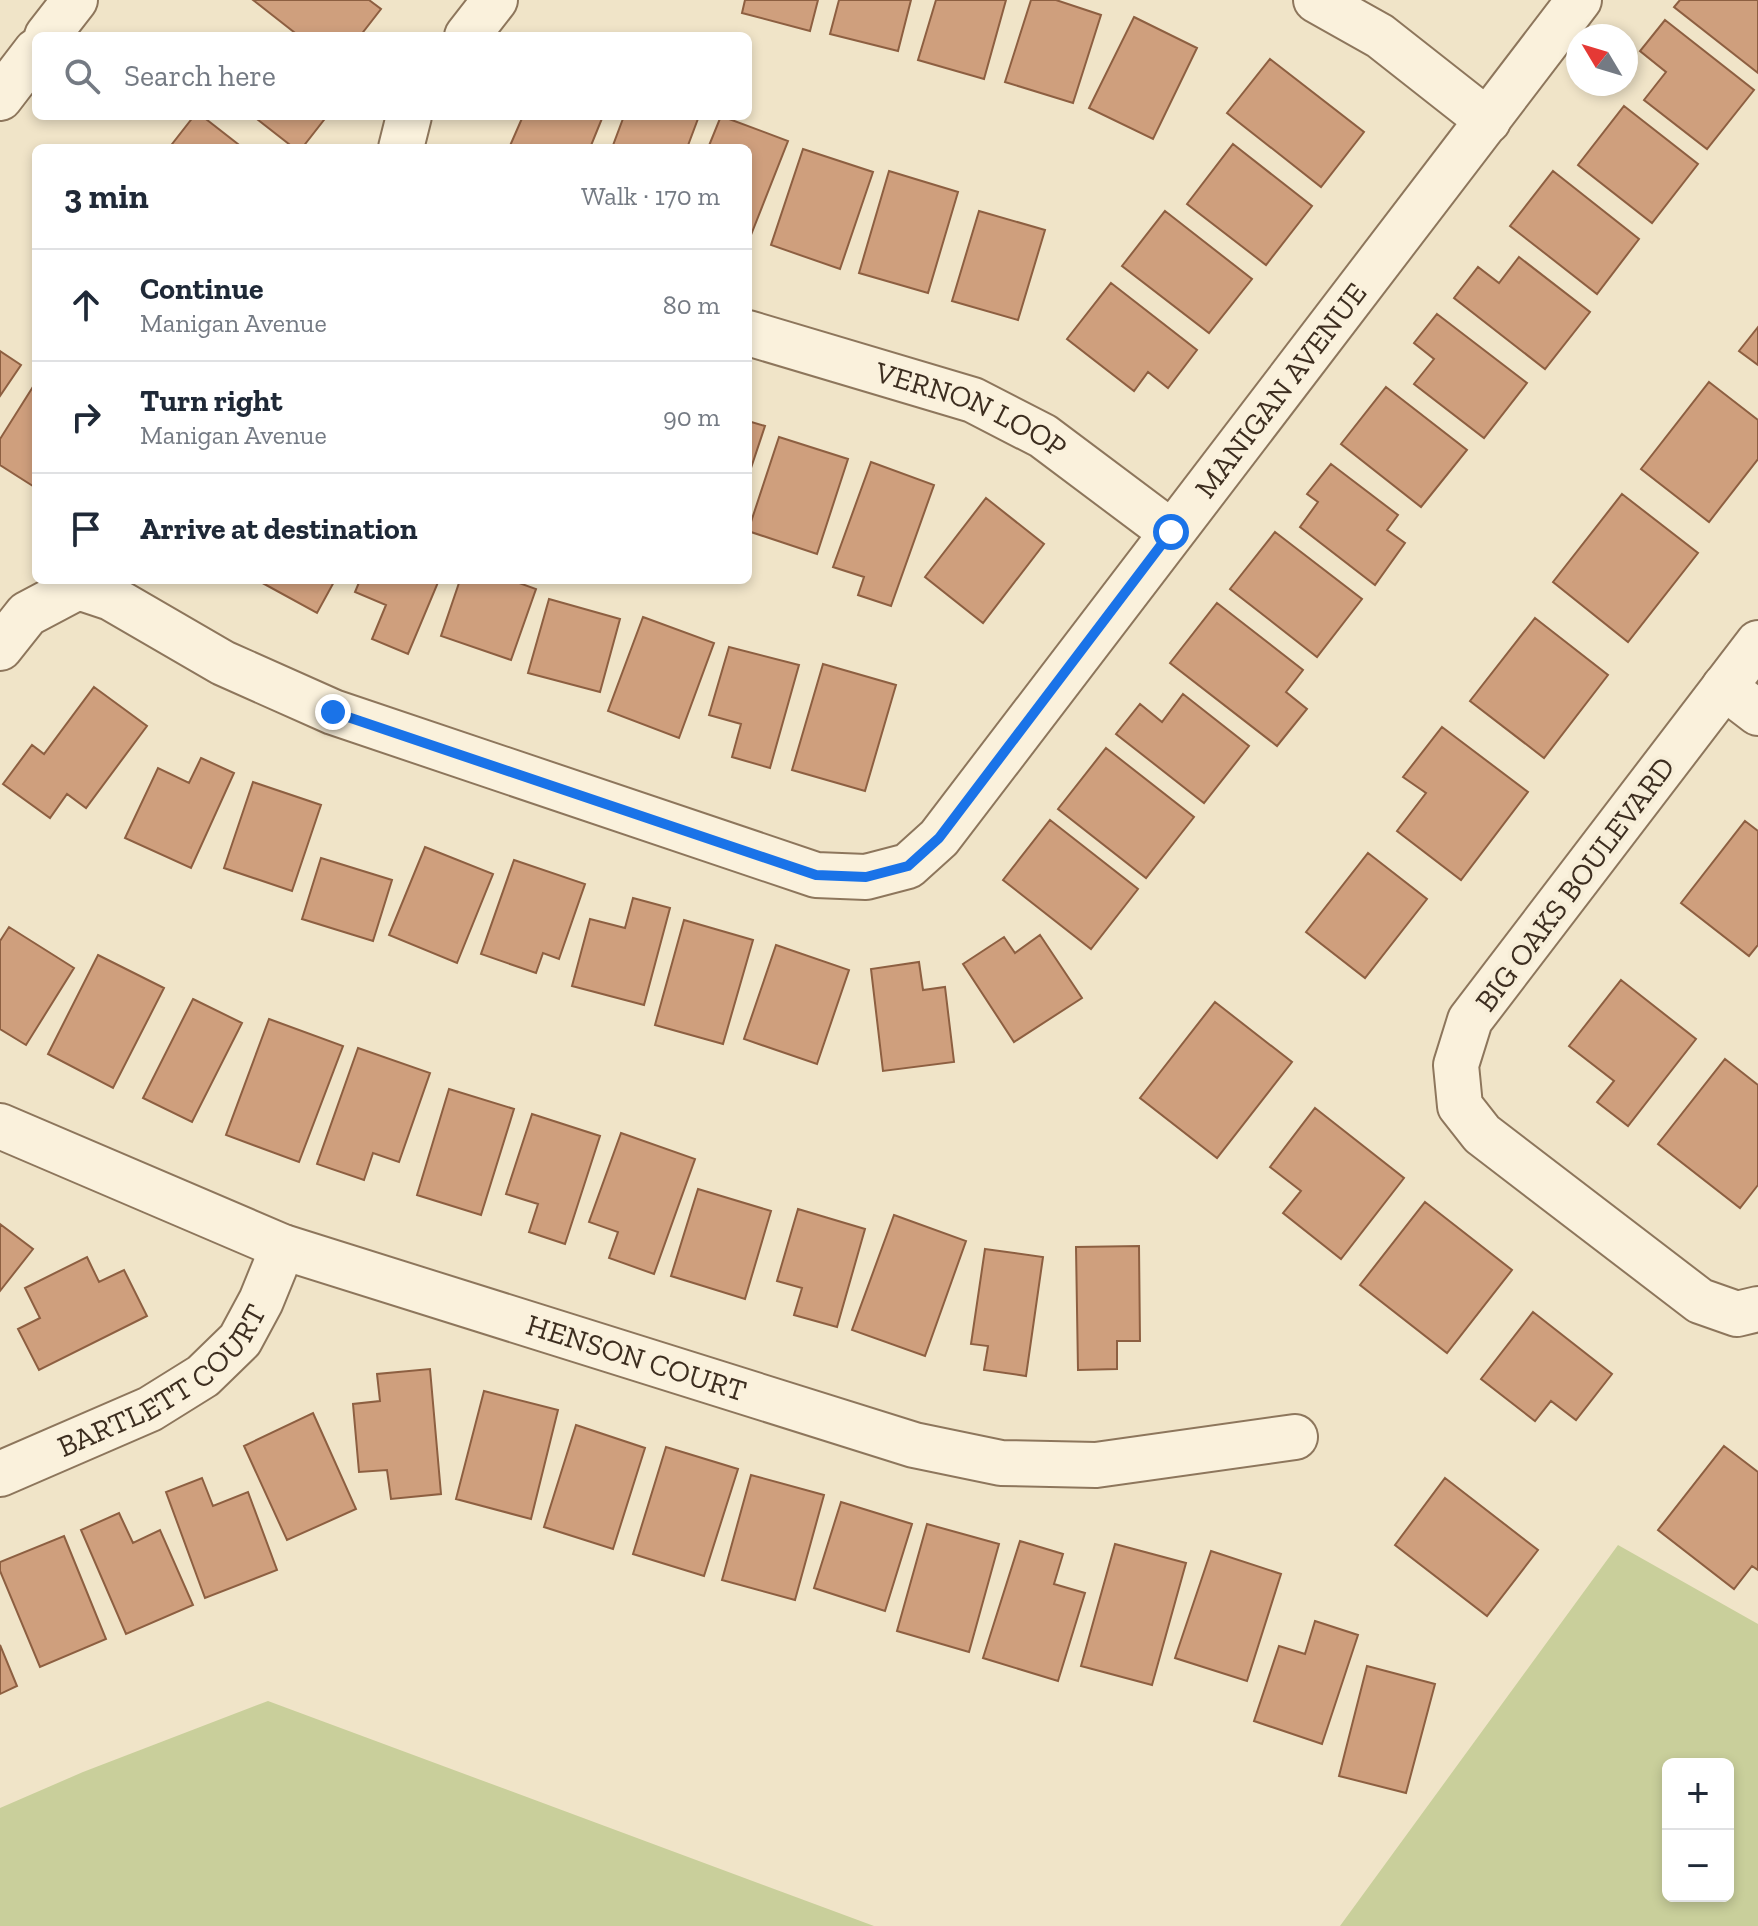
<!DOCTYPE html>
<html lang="en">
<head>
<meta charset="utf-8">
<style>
	:root { --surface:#fff; --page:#f2f2f3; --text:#1f2937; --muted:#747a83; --line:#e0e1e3 }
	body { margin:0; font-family:"Zilla Slab",serif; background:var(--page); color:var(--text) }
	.controls { position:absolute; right:24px; bottom:24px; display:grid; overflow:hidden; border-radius:12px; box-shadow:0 4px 12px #0003 }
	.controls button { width:72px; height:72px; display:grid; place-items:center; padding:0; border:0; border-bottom:2px solid var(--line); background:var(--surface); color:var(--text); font:40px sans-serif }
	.compass { position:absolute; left:1566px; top:24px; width:72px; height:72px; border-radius:50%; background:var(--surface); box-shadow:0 4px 12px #0003; rotate:308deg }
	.stop { position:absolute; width:24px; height:24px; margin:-18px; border:6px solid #1a73e8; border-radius:50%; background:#fff }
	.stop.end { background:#1a73e8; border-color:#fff; box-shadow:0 2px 8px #0008 }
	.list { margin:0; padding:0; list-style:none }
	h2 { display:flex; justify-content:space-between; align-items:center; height:104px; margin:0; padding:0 32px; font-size:34px }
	h2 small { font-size:26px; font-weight:400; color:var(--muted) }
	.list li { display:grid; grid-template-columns:52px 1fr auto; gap:24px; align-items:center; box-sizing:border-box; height:112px; padding:0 32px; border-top:2px solid var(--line) }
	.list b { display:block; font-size:30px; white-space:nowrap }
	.list p { margin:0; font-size:26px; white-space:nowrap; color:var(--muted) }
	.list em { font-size:26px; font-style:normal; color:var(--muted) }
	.icon { flex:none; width:44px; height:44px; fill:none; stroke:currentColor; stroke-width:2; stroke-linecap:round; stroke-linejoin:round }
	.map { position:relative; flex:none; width:1758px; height:1926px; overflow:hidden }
	.search { position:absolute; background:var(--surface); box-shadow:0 4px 12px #0003; left:32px; top:32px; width:720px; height:88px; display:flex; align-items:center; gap:20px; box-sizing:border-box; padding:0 28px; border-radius:12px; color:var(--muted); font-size:30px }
	.panel { position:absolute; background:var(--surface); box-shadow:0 4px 12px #0003; left:32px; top:144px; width:720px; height:440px; border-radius:12px }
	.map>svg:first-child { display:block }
	.green { fill:#c9cf9b; fill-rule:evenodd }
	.building { fill:#cf9f7d; stroke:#8d5f41; stroke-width:2 }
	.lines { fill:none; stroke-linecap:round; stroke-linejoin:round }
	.minor-casing { stroke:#8d765c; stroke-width:48 }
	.minor { stroke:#faf1dc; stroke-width:44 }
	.route { stroke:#1a73e8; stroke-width:10 }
	.labels { text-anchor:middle; stroke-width:8; stroke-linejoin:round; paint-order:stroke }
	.street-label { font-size:30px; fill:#3d2e20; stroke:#f7eed8 }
</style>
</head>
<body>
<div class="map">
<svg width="1758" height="1926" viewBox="0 0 1758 1926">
	<rect width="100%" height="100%" fill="#f0e4c8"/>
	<path class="green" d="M1618,1545L1758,1624V1926H1340ZM1668,1764H1728V1896H1668Z
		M268,1701L874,1926H0V1808L83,1772Z"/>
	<path class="building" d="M253,0H369L381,9L360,36H299Z
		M745,0H818L810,31L742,13Z
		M839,0H911L898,51L830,34Z
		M936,0H1006L984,79L918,60Z
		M1031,0H1056L1101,15L1073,103L1005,82Z
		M1680,0H1758V73L1674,7Z
		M1134,17L1197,48L1153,139L1089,108Z
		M1665,20L1754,90L1707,149L1644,100L1666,72L1640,51Z
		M1270,59L1364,132L1321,187L1227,113Z
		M1624,106L1698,164L1652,223L1578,165Z
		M194,116H202L243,148H169Z
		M253,116H327L302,148H294Z
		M523,116H603L590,148H509Z
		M624,116H699L687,148H612Z
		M721,116L788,141L749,240L748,148H708Z
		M1233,144L1312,206L1266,265L1187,204Z
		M803,149L873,172L840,269L771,245Z
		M889,171L958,192L928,293L859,273Z
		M1553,171L1639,239L1597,294L1510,226Z
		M979,211L1045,230L1018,320L952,301Z
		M1165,211L1252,279L1209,333L1122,266Z
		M1519,257L1590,312L1545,369L1454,298L1478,267L1499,283Z
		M1111,283L1197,350L1168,388L1148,372L1134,391L1067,339Z
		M1437,314L1527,383L1484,438L1414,384L1434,359L1414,343Z
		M1758,327V365L1739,351Z
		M0,351L21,365L0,396Z
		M36,382V488L0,465V439Z
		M1709,382L1758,420V459L1709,522L1641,469Z
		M1386,387L1467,450L1421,507L1341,444Z
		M748,421L765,426L748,477Z
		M779,437L848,459L817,554L748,531Z
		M871,462L934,485L891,606L858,595L864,577L833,567Z
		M1331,464L1398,515L1387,530L1405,543L1375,585L1300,527L1318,502L1307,494Z
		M1622,494L1698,553L1628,642L1553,582Z
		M986,498L1044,544L983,623L925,577Z
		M1275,532L1362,599L1317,657L1230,589Z
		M257,580H335L317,613Z
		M360,580H439L408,654L372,639L386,605L355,592Z
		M460,580H511L536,589L511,660L441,636Z
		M549,599L620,619L600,692L528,673Z
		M1217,603L1303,670L1286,692L1307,709L1277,746L1170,663Z
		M643,617L714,643L679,738L608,711Z
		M1535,618L1608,675L1544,758L1470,701Z
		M729,647L799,665L770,768L732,757L741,724L709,715Z
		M823,664L896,685L865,791L792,770Z
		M94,687L147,726L86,808L67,794L50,818L3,784L32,745L44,754Z
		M1183,694L1249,746L1204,803L1116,734L1140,704L1162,722Z
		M1442,727L1528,792L1461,880L1397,831L1426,793L1403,777Z
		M1106,748L1194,817L1146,878L1058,809Z
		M201,758L234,773L191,868L125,838L158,768L189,783Z
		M253,782L321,805L292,891L224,868Z
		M1050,820L1138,889L1091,949L1003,880Z
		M1745,821L1758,831V945L1749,956L1681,903Z
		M425,847L493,874L457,963L389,935Z
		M1368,853L1427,899L1365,978L1306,932Z
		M321,858L392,880L373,941L302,919Z
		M514,860L585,884L559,959L543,953L536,973L481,954Z
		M633,898L670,908L644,1005L572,986L590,919L625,928Z
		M684,920L753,940L723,1044L655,1025Z
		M9,927L74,968L26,1045L0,1029V941Z
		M1040,935L1082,998L1014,1042L963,964L1004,937L1015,953Z
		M776,945L849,970L817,1064L744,1039Z
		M98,955L164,988L113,1088L48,1054Z
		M919,962L923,990L945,987L954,1062L883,1071L871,969Z
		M1621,980L1696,1039L1628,1126L1597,1102L1614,1081L1569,1046Z
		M193,999L242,1023L192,1122L143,1098Z
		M1215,1002L1292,1062L1217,1158L1140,1098Z
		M269,1019L343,1046L299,1162L226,1135Z
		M358,1048L430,1073L399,1162L373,1153L364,1180L317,1164Z
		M1725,1059L1758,1085V1185L1740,1208L1658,1144Z
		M449,1089L514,1109L481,1215L417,1195Z
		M1315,1108L1404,1178L1341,1259L1283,1213L1301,1191L1270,1167Z
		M532,1114L600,1136L565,1244L529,1232L538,1204L506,1194Z
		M621,1133L695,1159L654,1274L609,1258L618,1232L589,1222Z
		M698,1189L771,1211L745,1299L671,1276Z
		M1425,1202L1512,1270L1447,1353L1360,1285Z
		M798,1209L865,1229L837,1327L794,1315L802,1288L777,1281Z
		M894,1215L966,1241L925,1356L852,1330Z
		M0,1224L33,1249L0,1291Z
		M1139,1246L1140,1341H1117V1369L1078,1370L1076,1247Z
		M985,1249L1043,1257L1026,1376L984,1370L988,1346L971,1344Z
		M87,1257L99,1282L124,1270L147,1316L39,1370L18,1329L40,1318L25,1288Z
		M1533,1312L1612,1374L1576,1420L1551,1401L1535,1421L1481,1379Z
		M430,1369L441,1494L391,1499L387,1470L359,1472L353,1404L380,1401L377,1374Z
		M484,1391L558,1410L531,1519L456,1499Z
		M313,1413L356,1509L287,1540L244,1446Z
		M576,1425L645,1448L613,1549L544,1527Z
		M1724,1446L1758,1472V1570L1752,1566L1734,1589L1658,1530Z
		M666,1447L738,1469L704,1576L633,1554Z
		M751,1475L824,1495L795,1600L722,1580Z
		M202,1478L213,1506L248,1492L277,1570L205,1598L166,1492Z
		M1445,1478L1538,1550L1487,1616L1395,1545Z
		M841,1502L912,1524L885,1611L814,1588Z
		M119,1513L133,1543L160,1530L193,1605L126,1634L81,1530Z
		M927,1524L999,1544L969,1652L897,1631Z
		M64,1536L106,1639L40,1667L0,1571V1562Z
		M1020,1541L1063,1554L1054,1584L1085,1593L1058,1681L983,1658Z
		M1115,1544L1186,1563L1152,1685L1081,1666Z
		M1211,1551L1281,1574L1247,1681L1175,1658Z
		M1315,1621L1358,1635L1322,1744L1254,1721L1279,1646L1305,1654Z
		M0,1645L17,1686L0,1694Z
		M1367,1666L1435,1684L1406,1793L1339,1776Z"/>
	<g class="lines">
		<g class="minor-casing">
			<g id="minor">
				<path d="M1316,0L1380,36L1488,121"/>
				<path d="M47,36L75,0"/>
				<path d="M467,36L495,0"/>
				<path d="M0,98L36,51"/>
				<path d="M401,148L409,116"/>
				<path id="s1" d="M748,333L973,400L1043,436L1171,532"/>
				<path d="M1758,643L1470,1020L1456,1065L1460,1106L1482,1134L1700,1301L1737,1314L1758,1309"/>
				<path id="s2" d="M0,648L27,614L78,587L111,598L223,663L333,712L816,875L866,877L908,866L939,838L1579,0"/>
				<path d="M1724,687L1758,713"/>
				<path id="s3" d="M0,1126L283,1247L914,1445L1001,1463L1096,1465L1295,1437"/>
				<path id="s4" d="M0,1474L150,1409L203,1376L240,1340L261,1301L283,1247"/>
			</g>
		</g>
		<use href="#minor" class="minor"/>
	</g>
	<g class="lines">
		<path class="route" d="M333,712L816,875L866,877L908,866L939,838L1171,532"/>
	</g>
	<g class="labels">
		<g class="street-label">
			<text dy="10" stroke="none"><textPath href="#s2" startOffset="1594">MANIGAN AVENUE</textPath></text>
			<text dy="10" stroke="none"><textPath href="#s1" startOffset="236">VERNON LOOP</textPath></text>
			<text transform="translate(1575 884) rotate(-53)" y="10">BIG OAKS BOULEVARD</text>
			<text dy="10" stroke="none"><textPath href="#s3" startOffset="678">HENSON COURT</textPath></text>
			<text dy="10" stroke="none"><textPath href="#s4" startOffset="190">BARTLETT COURT</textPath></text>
		</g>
	</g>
</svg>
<div class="controls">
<button>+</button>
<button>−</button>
</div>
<svg class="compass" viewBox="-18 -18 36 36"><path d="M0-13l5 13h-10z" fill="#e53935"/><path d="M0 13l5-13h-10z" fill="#747a83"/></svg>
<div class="stop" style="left:1171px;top:532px"></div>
<div class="stop end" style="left:333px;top:712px"></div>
<div class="search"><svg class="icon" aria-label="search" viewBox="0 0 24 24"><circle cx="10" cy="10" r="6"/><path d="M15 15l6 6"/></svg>Search here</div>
<section class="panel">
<h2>3 min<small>Walk · 170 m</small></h2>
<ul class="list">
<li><svg class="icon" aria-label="ahead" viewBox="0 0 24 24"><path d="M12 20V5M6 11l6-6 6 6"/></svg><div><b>Continue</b><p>Manigan Avenue</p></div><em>80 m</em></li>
<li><svg class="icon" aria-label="right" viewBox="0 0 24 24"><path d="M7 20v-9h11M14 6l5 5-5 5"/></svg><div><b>Turn right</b><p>Manigan Avenue</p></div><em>90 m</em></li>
<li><svg class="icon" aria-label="arrive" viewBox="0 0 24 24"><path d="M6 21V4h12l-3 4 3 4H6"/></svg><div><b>Arrive at destination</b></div></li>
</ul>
</section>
</div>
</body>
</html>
